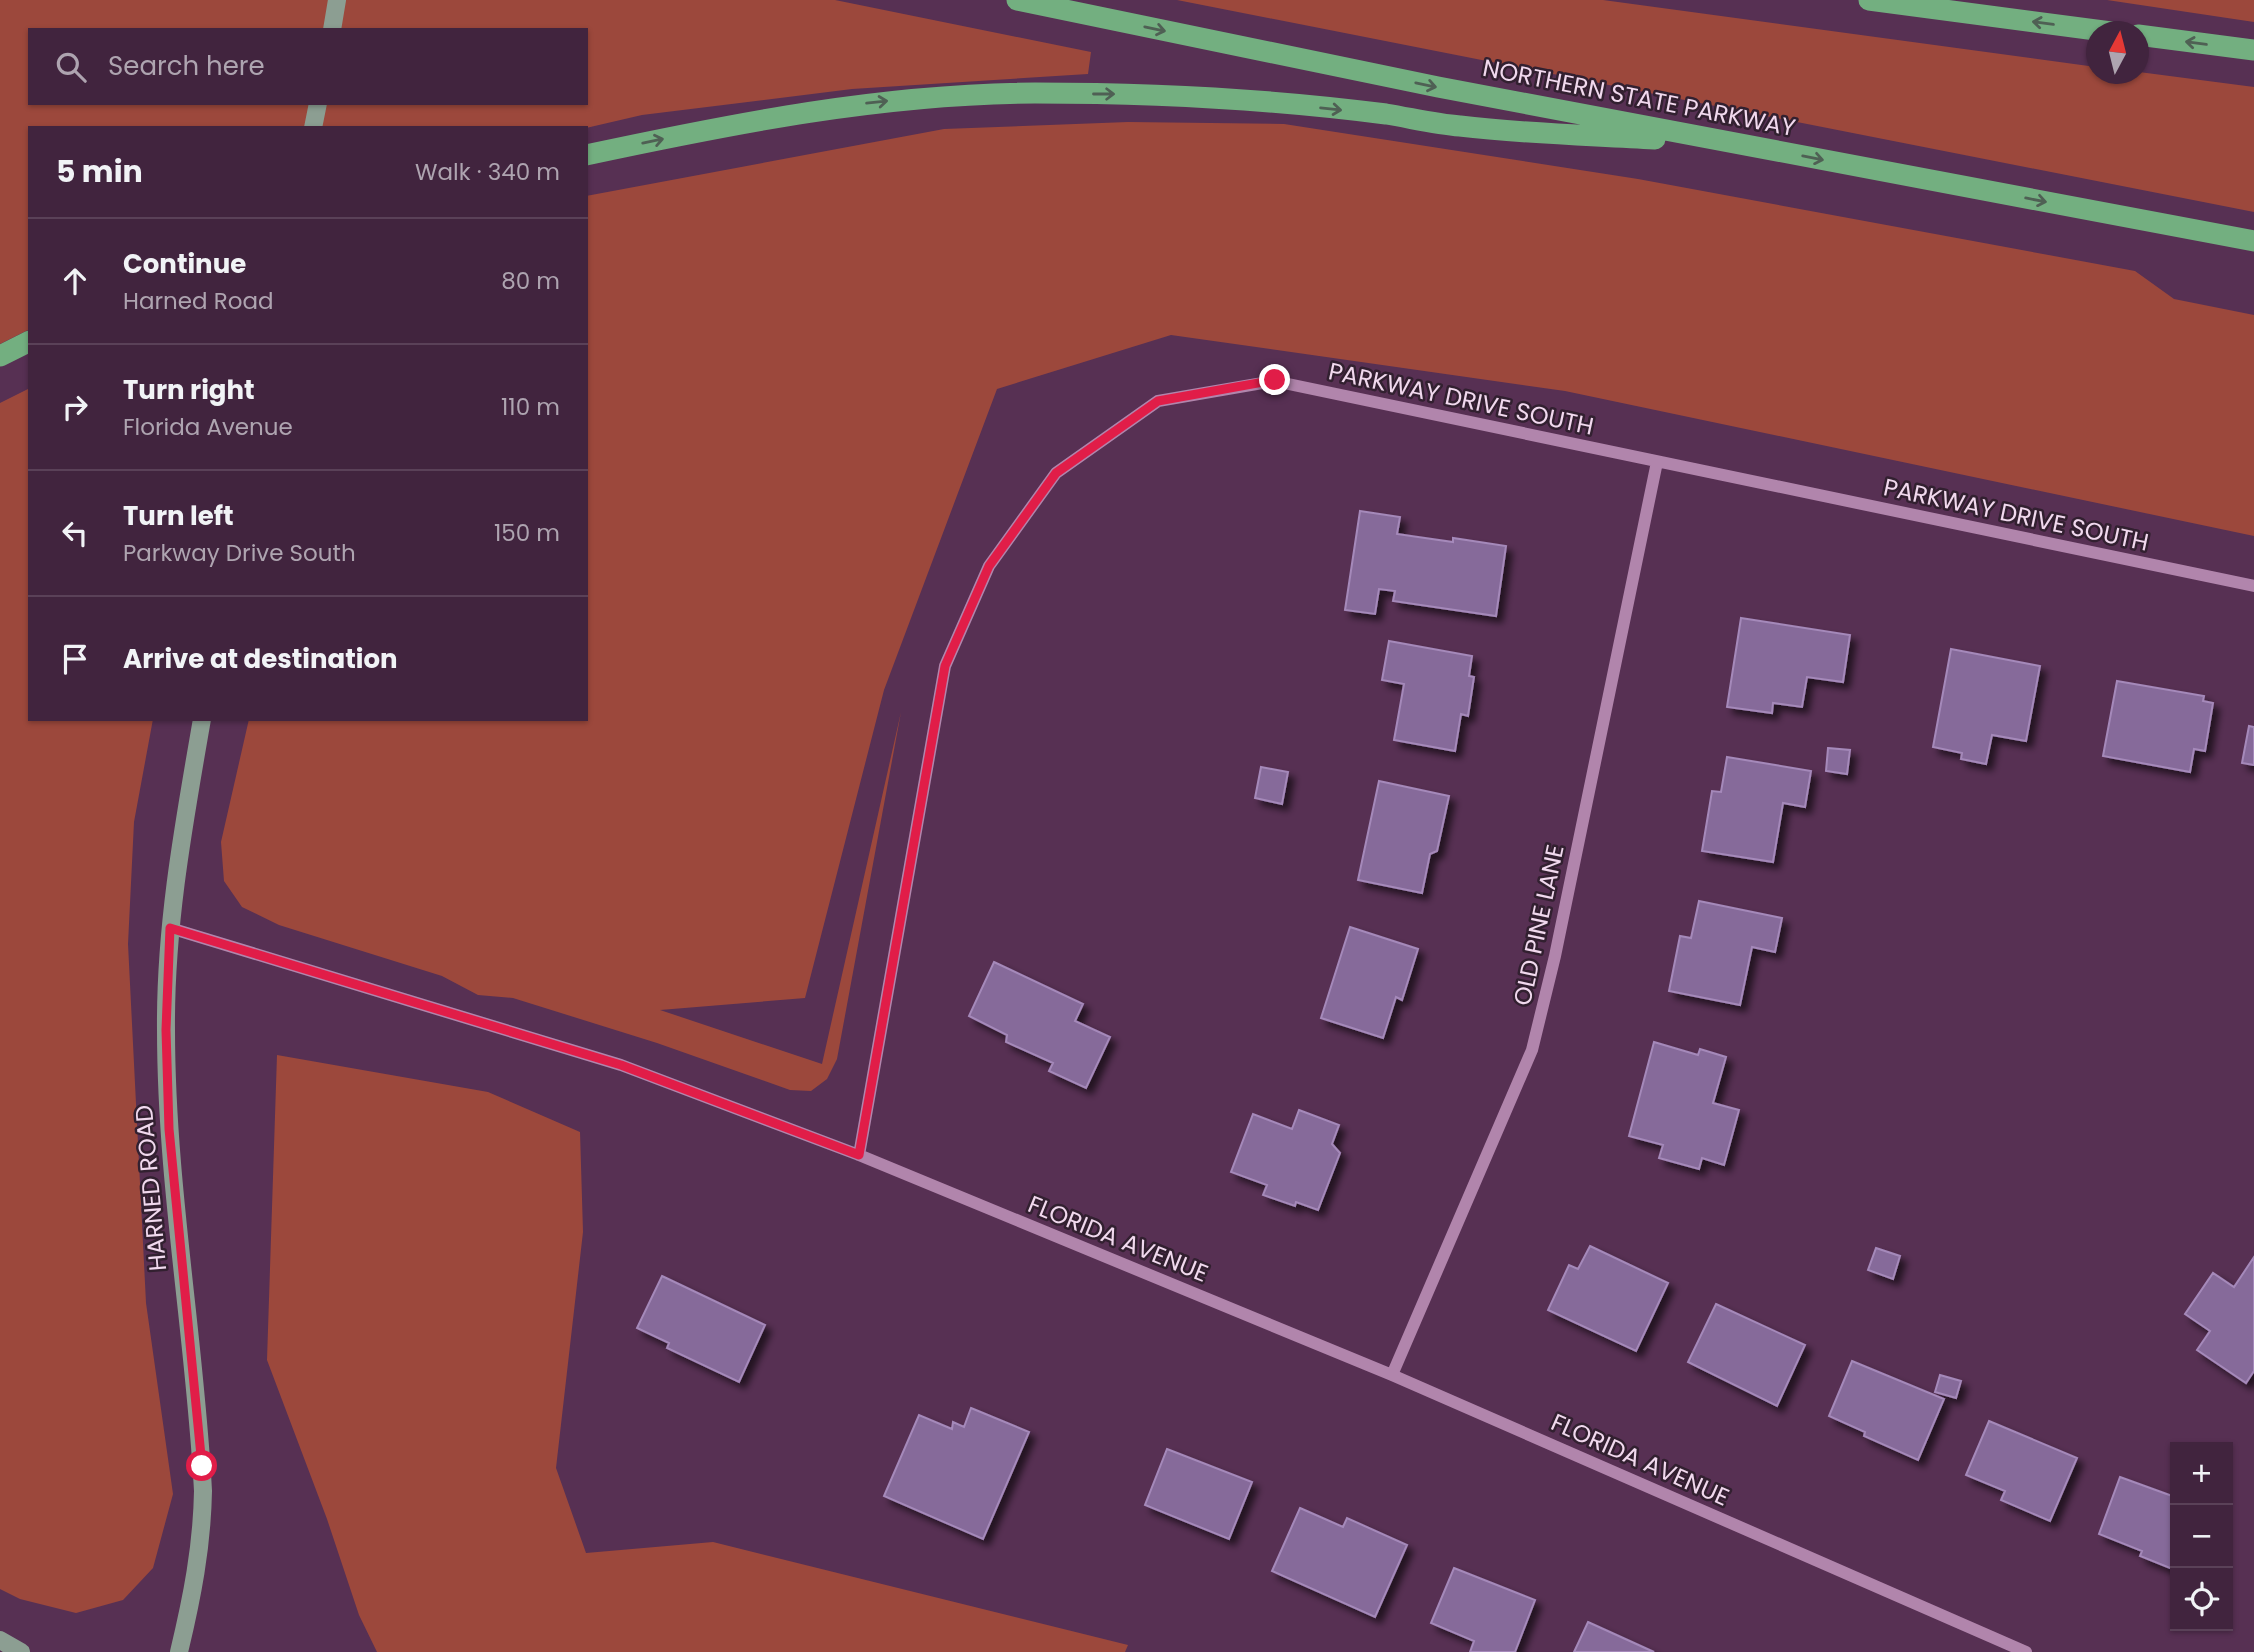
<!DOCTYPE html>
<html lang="en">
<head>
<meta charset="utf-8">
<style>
	:root { --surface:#41243e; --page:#482c45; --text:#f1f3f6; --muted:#aea4b0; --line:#5a4158 }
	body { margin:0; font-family:Poppins,sans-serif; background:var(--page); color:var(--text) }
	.controls { position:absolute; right:21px; bottom:21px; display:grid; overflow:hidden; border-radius:0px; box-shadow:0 2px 5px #0004 }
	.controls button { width:63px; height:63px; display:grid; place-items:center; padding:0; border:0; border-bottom:2px solid var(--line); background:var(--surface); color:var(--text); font:35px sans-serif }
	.compass { position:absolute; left:2086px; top:21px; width:63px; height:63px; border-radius:50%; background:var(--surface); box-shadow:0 2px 5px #0004; rotate:7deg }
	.stop { position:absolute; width:21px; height:21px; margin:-16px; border:5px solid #e11d48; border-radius:50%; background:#fff }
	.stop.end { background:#e11d48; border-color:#fff; box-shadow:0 2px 7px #0008 }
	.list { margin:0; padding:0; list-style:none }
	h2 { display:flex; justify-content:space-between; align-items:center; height:91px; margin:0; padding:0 28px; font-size:30px }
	h2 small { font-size:23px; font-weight:400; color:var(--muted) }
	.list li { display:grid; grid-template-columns:46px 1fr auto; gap:21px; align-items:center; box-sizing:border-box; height:126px; padding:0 28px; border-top:2px solid var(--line) }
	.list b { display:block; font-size:26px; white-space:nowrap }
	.list p { margin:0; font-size:23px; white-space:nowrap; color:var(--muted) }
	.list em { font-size:23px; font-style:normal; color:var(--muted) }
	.icon { flex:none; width:38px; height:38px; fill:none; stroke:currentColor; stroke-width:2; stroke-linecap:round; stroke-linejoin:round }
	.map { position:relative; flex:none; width:2254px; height:1652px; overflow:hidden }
	.search { position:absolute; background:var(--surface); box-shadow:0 2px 5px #0004; left:28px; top:28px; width:560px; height:77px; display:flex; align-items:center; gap:18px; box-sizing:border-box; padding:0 24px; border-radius:0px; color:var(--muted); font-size:26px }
	.panel { position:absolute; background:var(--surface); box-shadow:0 2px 5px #0004; left:28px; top:126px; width:560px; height:595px; border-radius:0px }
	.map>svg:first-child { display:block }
	.green { fill:#9c483c; fill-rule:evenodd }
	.building { fill:#866b9a; stroke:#a589ba; stroke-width:2; filter:url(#shadow) }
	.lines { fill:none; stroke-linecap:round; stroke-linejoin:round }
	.minor { stroke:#b185ac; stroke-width:12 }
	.major { stroke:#8c9e92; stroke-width:18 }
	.highway { stroke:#73af80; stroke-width:21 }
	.oneway { stroke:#4f6054 }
	.route { stroke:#e11d48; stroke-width:9 }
	.labels { text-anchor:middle; stroke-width:5; stroke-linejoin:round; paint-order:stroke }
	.street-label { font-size:24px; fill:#f1d9ee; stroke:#322030 }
</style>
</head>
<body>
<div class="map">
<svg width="2254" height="1652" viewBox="0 0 2254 1652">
	<defs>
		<filter id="shadow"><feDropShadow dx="6" dy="6" stdDeviation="3.5" flood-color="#0009"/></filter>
	</defs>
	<rect width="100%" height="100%" fill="#573053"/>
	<path class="green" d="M0,0H835L1091,52L1088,74L852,89L642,115L586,128H30V329L0,344ZM30,30H586V103H30Z
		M1177,0H1603L2096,67V74L2139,72L2254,87V212Z
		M2107,0H2254V22Z
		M1128,122L1284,124L1638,179L2135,271L2174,299L2254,315V536L1565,391L1171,335L997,389L884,690L805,998L660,1010L822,1064L901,712L837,1059L827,1079L811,1091L790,1090L657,1043L513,998L478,995L442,976L279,925L242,907L224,881L221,842L249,719H586V196L944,129Z
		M30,388V719H153L134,822L128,944L146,1303L173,1494L153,1568L123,1600L76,1613L20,1599L0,1589V403Z
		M277,1055L488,1092L580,1132L583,1232L556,1468L586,1553L713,1542L1128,1645L1125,1652H377L359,1615L327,1519L267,1360Z"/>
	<path class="building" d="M1360,511L1400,517L1397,534L1453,542V538L1506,546L1496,616L1393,601L1395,591L1379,589L1375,614L1345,610Z
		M1741,618L1850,635L1843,682L1807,677L1802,707L1773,703L1772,713L1727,707Z
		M1389,641L1472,656L1469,676L1474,677L1468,716L1461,714L1455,751L1394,740L1404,684L1382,680Z
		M1951,649L2040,666L2026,741L1992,735L1986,764L1961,759L1962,753L1933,747Z
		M2117,681L2204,696L2203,701L2213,703L2205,751L2194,749L2190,772L2103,756Z
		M2249,726L2254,727V765L2242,763Z
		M1828,748L1850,750L1847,774L1826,771Z
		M1727,757L1811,771L1805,807L1783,803L1773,862L1702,851L1712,791L1721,792Z
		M1261,767L1288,772L1282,804L1255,798Z
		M1379,781L1449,796L1437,851L1430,854L1422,893L1358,880Z
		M1699,901L1782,918L1775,952L1752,947L1740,1005L1669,991L1680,936L1691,938Z
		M1350,927L1418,949L1402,1000L1396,997L1383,1038L1321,1018Z
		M994,962L1083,1004L1075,1021L1110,1037L1086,1088L1049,1071L1053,1063L1006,1042L1007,1035L969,1016Z
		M1654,1042L1698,1055L1700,1049L1726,1057L1713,1103L1739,1110L1724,1165L1702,1158L1699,1169L1659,1158L1663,1145L1629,1136Z
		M1299,1110L1339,1125L1332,1144L1340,1153L1318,1210L1296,1202L1295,1206L1263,1195L1267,1185L1231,1172L1253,1114L1292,1129Z
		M1590,1246L1668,1283L1636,1351L1548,1310L1569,1265L1578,1269Z
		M1876,1248L1900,1256L1893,1279L1868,1270Z
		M2254,1257V1371L2246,1383L2197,1350L2210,1331L2185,1314L2213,1273L2234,1287Z
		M662,1276L765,1325L739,1382L667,1348L669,1343L637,1328Z
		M1716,1304L1805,1345L1777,1406L1688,1362Z
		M1852,1361L1944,1399L1918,1460L1864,1436L1865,1432L1829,1416Z
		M1940,1375L1961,1381L1956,1398L1935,1392Z
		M971,1408L1029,1432L983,1539L884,1496L919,1415L952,1429L953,1422L964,1427Z
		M1989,1421L2077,1458L2050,1521L2001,1500L2005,1491L1966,1475Z
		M1167,1449L1252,1482L1229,1539L1145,1505Z
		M2120,1477L2175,1497V1570L2140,1556L2142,1551L2099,1534Z
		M1300,1508L1343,1527L1347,1518L1407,1545L1375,1617L1272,1571Z
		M1454,1568L1535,1600L1515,1652H1470L1474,1641L1431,1623Z
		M1588,1622L1654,1652H1574Z"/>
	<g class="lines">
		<path class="minor" d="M170,928L621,1065L859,1155L1392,1375L2026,1652
			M859,1155L945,666L989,566L1056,473L1158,401L1274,381L2254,586
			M1392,1375L1532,1050L1555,956L1657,462"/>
		<path class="major" d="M332,30L337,0
			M313,128L318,103
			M0,1640L21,1652
			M179,1652C192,1598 202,1547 203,1491C195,1337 166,1185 166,1030C165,925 184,823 202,719"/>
		<path class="highway" d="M1017,0L1438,87L2254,241
			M1869,0L2111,32
			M2138,35L2254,50
			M586,155C736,123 882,94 1035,93C1152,93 1270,99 1386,114C1411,118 1435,124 1460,126C1525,134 1590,135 1655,139
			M0,356L30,341"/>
	</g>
	<defs><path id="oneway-shaft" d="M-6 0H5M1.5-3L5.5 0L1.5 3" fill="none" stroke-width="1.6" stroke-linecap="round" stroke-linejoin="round" transform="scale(1.75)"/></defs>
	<g class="oneway">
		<use href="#oneway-shaft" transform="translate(2043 23) rotate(-172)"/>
		<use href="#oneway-shaft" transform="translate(1155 29) rotate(12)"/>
		<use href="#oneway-shaft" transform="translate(2196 43) rotate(-172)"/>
		<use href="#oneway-shaft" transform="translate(1426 85) rotate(12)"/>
		<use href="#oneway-shaft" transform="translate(1104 94)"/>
		<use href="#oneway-shaft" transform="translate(877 102) rotate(-6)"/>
		<use href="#oneway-shaft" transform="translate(1331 109) rotate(6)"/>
		<use href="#oneway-shaft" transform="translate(653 141) rotate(-12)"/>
		<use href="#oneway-shaft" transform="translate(1813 158) rotate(11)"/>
		<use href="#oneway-shaft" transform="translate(2036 200) rotate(11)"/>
	</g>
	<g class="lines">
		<path class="route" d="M202,1466L169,1129L166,1030L170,928L621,1065L859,1155L945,666L989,566L1056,473L1158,401L1275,380"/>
	</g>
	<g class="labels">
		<g class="street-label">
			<text transform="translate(1639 98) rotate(11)" y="8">NORTHERN STATE PARKWAY</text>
			<text transform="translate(1461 399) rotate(12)" y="8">PARKWAY DRIVE SOUTH</text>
			<text transform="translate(2016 515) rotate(12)" y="8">PARKWAY DRIVE SOUTH</text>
			<text transform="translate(1539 925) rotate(-78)" y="8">OLD PINE LANE</text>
			<text transform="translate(151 1188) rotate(-95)" y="8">HARNED ROAD</text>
			<text transform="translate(1118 1239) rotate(22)" y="8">FLORIDA AVENUE</text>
			<text transform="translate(1640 1460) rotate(24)" y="8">FLORIDA AVENUE</text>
		</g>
	</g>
</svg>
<div class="controls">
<button>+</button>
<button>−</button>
<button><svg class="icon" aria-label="locate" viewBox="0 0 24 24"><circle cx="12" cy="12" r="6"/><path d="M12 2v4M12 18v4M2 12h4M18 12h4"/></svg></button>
</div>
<svg class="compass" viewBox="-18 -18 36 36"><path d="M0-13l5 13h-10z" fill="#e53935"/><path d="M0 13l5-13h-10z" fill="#aea4b0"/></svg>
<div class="stop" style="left:202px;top:1466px"></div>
<div class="stop end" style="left:1275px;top:380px"></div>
<div class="search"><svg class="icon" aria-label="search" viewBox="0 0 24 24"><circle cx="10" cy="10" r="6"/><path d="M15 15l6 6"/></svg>Search here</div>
<section class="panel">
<h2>5 min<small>Walk · 340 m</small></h2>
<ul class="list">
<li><svg class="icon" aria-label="ahead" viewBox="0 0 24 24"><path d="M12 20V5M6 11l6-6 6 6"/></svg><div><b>Continue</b><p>Harned Road</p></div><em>80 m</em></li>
<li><svg class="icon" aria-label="right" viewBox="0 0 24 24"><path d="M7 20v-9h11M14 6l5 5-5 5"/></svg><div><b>Turn right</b><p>Florida Avenue</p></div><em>110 m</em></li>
<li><svg class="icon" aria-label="left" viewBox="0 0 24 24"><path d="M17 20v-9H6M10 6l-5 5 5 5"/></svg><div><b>Turn left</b><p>Parkway Drive South</p></div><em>150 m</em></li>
<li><svg class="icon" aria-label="arrive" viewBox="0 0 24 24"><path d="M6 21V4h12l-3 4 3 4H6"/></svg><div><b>Arrive at destination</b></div></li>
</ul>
</section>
</div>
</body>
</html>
